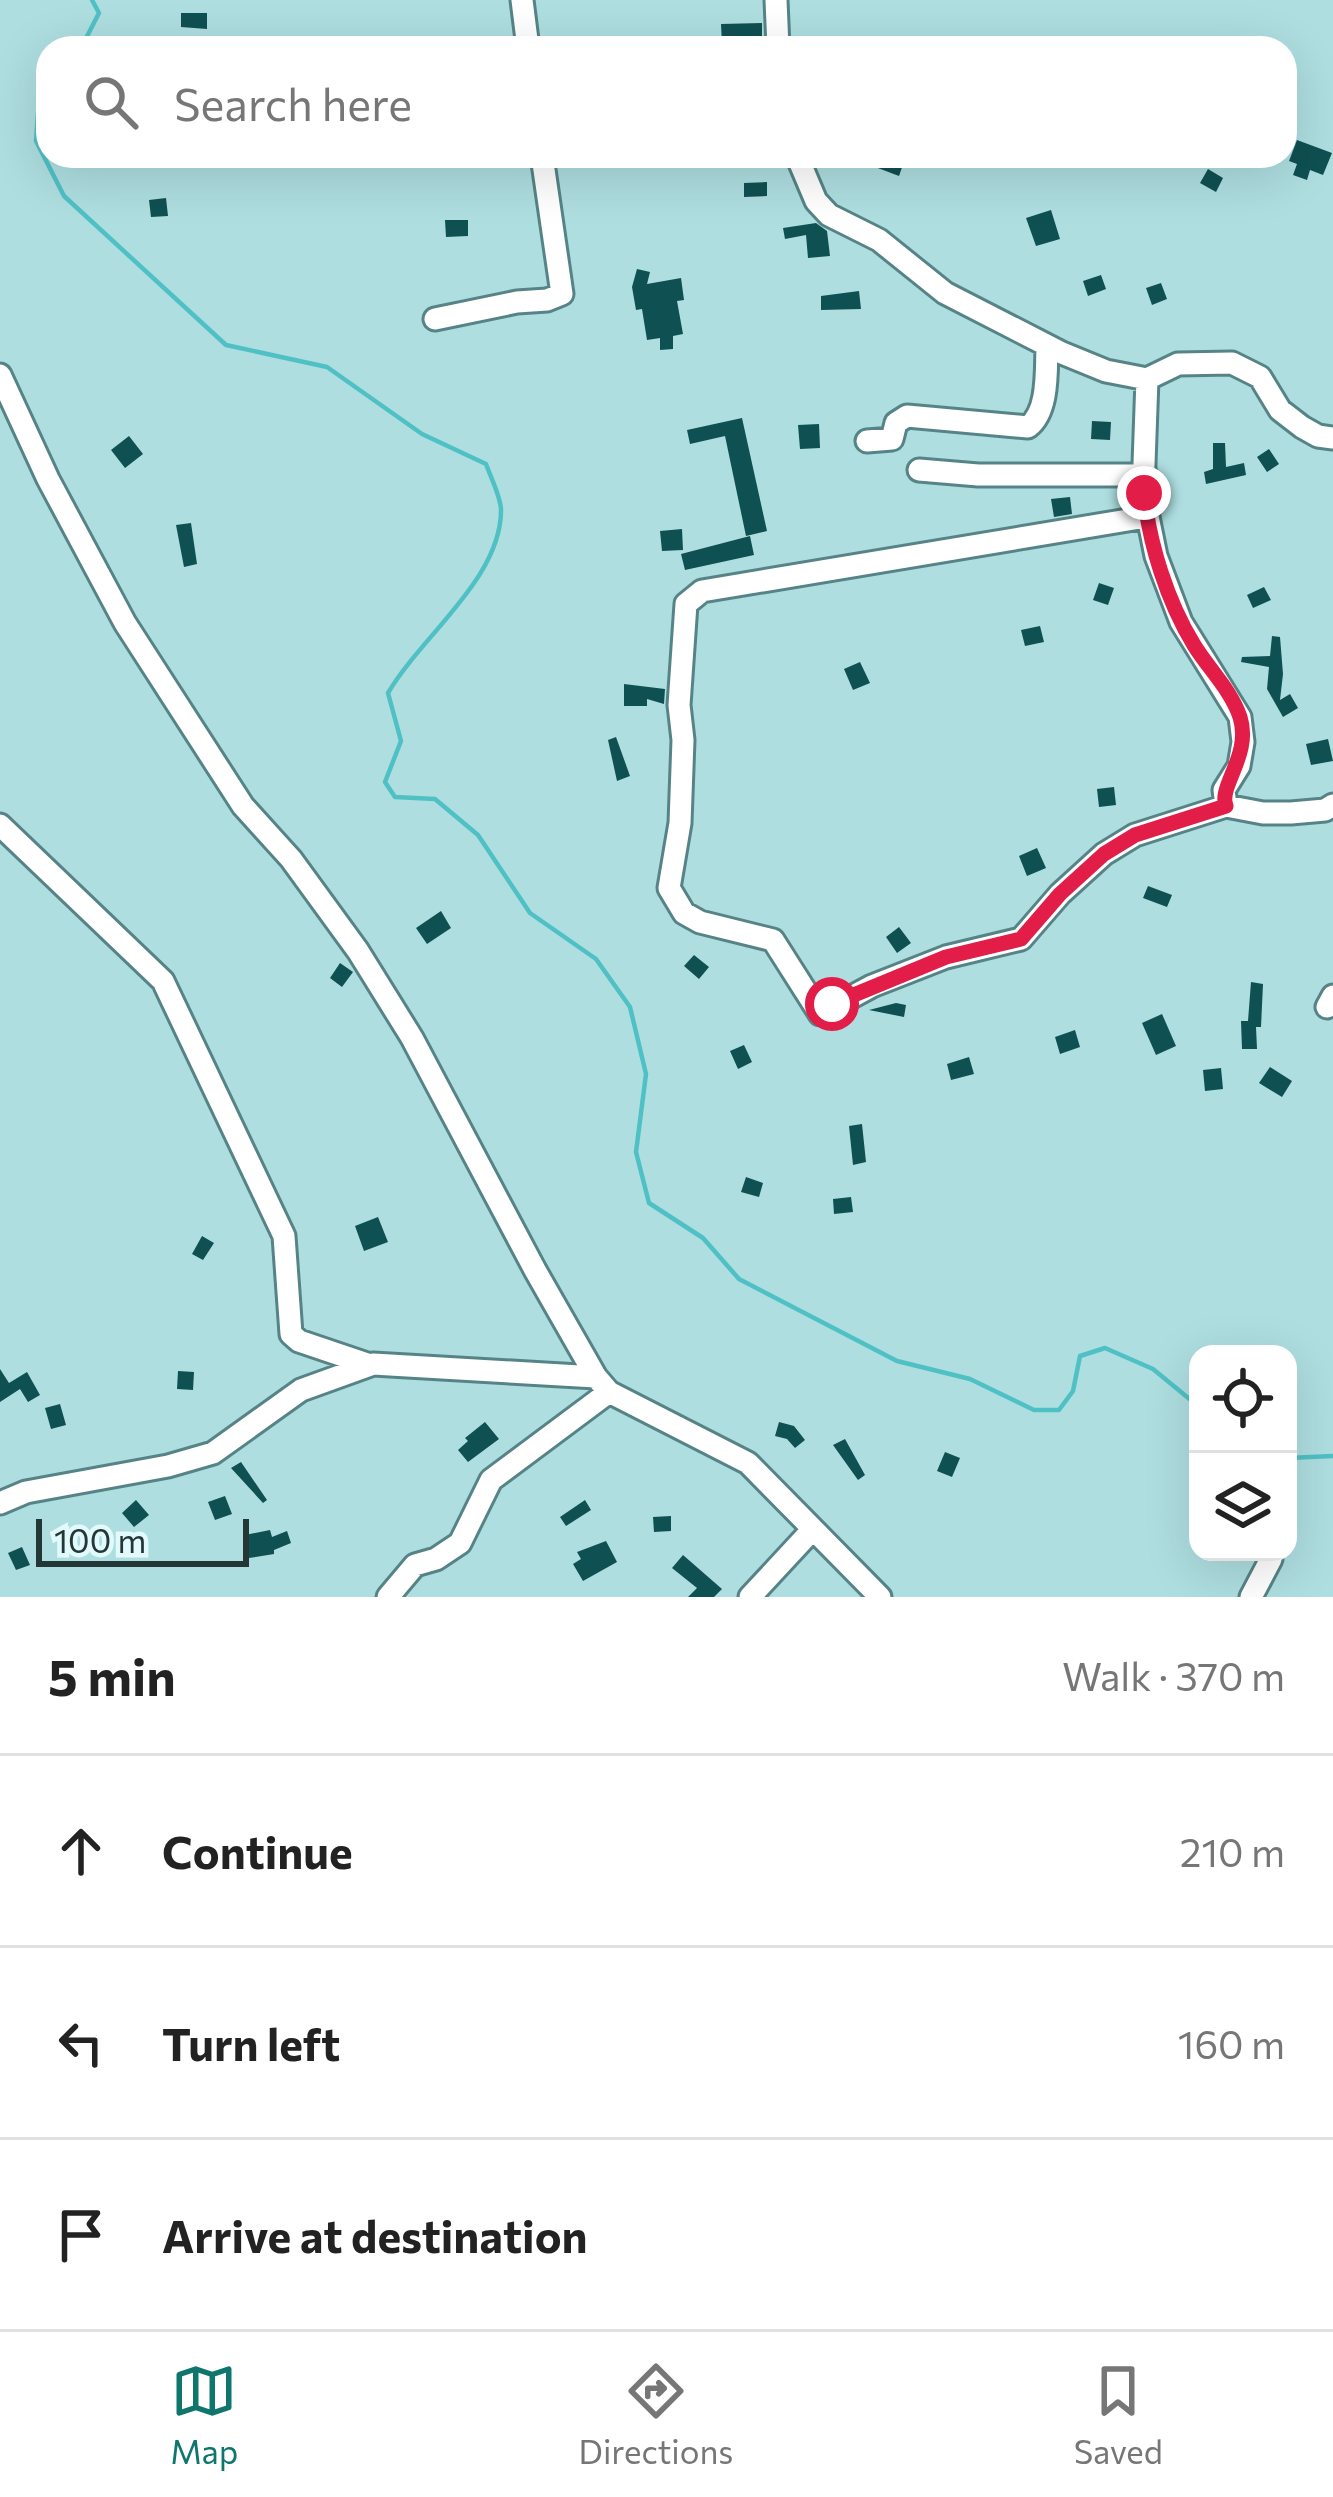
<!DOCTYPE html>
<html lang="en">
<head>
<meta charset="utf-8">
<style>
	:root { --surface:#fff; --page:#f2f2f2; --text:#222; --muted:#767676; --line:#e0e0e0; --accent:#0f766e }
	body { margin:0; font-family:Commissioner,sans-serif; background:var(--page); color:var(--text) }
	.controls { position:absolute; right:36px; bottom:36px; display:grid; overflow:hidden; border-radius:24px; box-shadow:0 12px 48px #0002 }
	.controls button { width:108px; height:108px; display:grid; place-items:center; padding:0; border:0; border-bottom:3px solid var(--line); background:var(--surface); color:var(--text); font:60px sans-serif }
	.scale { position:absolute; left:36px; bottom:30px; width:213px; box-sizing:border-box; padding-left:12px; border:6px solid #233737; border-top:0; font-size:33px; line-height:42px; white-space:nowrap; color:#233737; -webkit-text-stroke:9px #e2fafb; paint-order:stroke }
	.stop { position:absolute; width:36px; height:36px; margin:-27px; border:9px solid #e11d48; border-radius:50%; background:#fff }
	.stop.end { background:#e11d48; border-color:#fff; box-shadow:0 3px 12px #0008 }
	.list { margin:0; padding:0; list-style:none }
	h2 { display:flex; justify-content:space-between; align-items:center; height:156px; margin:0; padding:0 48px; font-size:51px }
	h2 small { font-size:39px; font-weight:400; color:var(--muted) }
	.list li { display:grid; grid-template-columns:78px 1fr auto; gap:36px; align-items:center; box-sizing:border-box; height:192px; padding:0 48px; border-top:3px solid var(--line) }
	.list b { display:block; font-size:45px; white-space:nowrap }
	.list em { font-size:39px; font-style:normal; color:var(--muted) }
	.icon { flex:none; width:66px; height:66px; fill:none; stroke:currentColor; stroke-width:2; stroke-linecap:round; stroke-linejoin:round }
	.map { position:relative; flex:none; width:1333px; height:1597px; overflow:hidden }
	.search { position:absolute; background:var(--surface); box-shadow:0 12px 48px #0002; left:36px; right:36px; top:36px; height:132px; display:flex; align-items:center; gap:30px; box-sizing:border-box; padding:0 42px; border-radius:36px; color:var(--muted); font-size:45px }
	.sheet { height:732px; background:var(--surface) }
	nav { display:flex; justify-content:space-around; align-items:center; box-sizing:border-box; height:168px; border-top:3px solid var(--line); background:var(--surface); font-size:33px; color:var(--muted) }
	nav a { display:grid; justify-items:center; gap:6px }
	nav .on { color:var(--accent) }
	.map>svg:first-child { display:block }
	.lines { fill:none; stroke-linecap:round; stroke-linejoin:round }
	.stream { stroke:#4fc1c5; stroke-width:4.5 }
	.building { fill:#0f5052 }
	.minor-casing { stroke:#568486; stroke-width:27 }
	.minor { stroke:#fff; stroke-width:21 }
	.route { stroke:#e11d48; stroke-width:15 }
</style>
</head>
<body>
<div class="map">
<svg width="1333" height="1597" viewBox="0 0 1333 1597">
	<rect width="100%" height="100%" fill="#aedee0"/>
	<g class="lines">
		<path class="stream" d="M81,48L99,13L92,0
			M48,98L38,113L36,141L64,196L226,345L327,367L422,434L486,464C491,478 500,495 501,509C502,578 421,636 388,693L401,741L385,782L395,797L435,799L478,835L530,913L596,959L630,1007L646,1074L636,1152L649,1203L703,1238L739,1279L897,1361L970,1379L1034,1410H1059L1073,1391L1080,1356L1105,1348L1153,1369L1198,1406
			M1288,1458L1333,1456"/>
	</g>
	<path class="building" d="M181,13H207V29L181,27Z
		M762,23V44L722,45L721,24Z
		M1297,140L1332,153L1323,175L1310,170L1307,180L1293,175L1297,164L1289,161Z
		M846,156H906L899,176Z
		M1208,169L1223,178L1216,192L1200,183Z
		M767,182V196L744,197V183Z
		M166,198L168,216L151,217L149,200Z
		M1051,210L1060,239L1036,246L1026,218Z
		M445,220H468V236L446,237Z
		M816,223L827,231L830,256L808,258L806,235L785,239L783,228Z
		M637,269L650,272L647,284L681,278L684,300L677,301L683,334L673,336V349L660,350V338L647,340L642,309L636,310L632,287Z
		M1101,275L1106,289L1088,296L1083,281Z
		M1161,283L1167,299L1152,305L1146,288Z
		M859,291L861,309L821,310V296Z
		M742,418L767,531L746,536L725,436L690,444L687,430Z
		M1092,421L1111,422L1110,440L1091,439Z
		M819,424L820,448L800,449L798,425Z
		M129,436L143,454L125,468L111,450Z
		M1213,443H1225L1226,467L1244,463L1246,475L1206,484L1204,472L1213,469Z
		M1269,449L1279,464L1267,472L1257,457Z
		M1070,497L1072,514L1054,517L1051,499Z
		M191,523L197,564L184,567L176,525Z
		M682,529L683,550L662,551L660,531Z
		M750,536L754,555L685,570L681,554Z
		M1099,583L1114,588L1108,605L1093,600Z
		M1264,587L1271,600L1253,608L1247,595Z
		M1040,626L1044,642L1025,646L1021,630Z
		M1272,636L1280,637L1283,674L1280,700L1290,694L1298,708L1283,717L1267,689L1269,667L1241,662L1242,657L1270,656Z
		M860,662L870,683L853,690L844,669Z
		M624,684L665,689L664,704L647,699V706H624Z
		M616,737L630,776L617,781L608,740Z
		M1328,739L1333,761L1311,765L1306,744Z
		M1114,787L1116,805L1099,807L1097,789Z
		M1037,848L1046,868L1027,876L1019,856Z
		M1148,886L1172,895L1167,907L1143,898Z
		M441,911L451,928L427,944L416,928Z
		M899,927L911,943L897,953L886,937Z
		M694,955L709,967L699,979L684,966Z
		M340,963L353,972L342,987L330,978Z
		M1251,982L1263,984L1261,1027H1256L1257,1049H1242L1241,1021H1248Z
		M896,1003L906,1005L904,1017L869,1010Z
		M1162,1014L1176,1046L1156,1055L1142,1023Z
		M1075,1030L1080,1047L1060,1054L1055,1037Z
		M744,1045L752,1062L738,1069L730,1051Z
		M969,1057L974,1074L951,1080L947,1064Z
		M1270,1067L1292,1081L1282,1097L1259,1083Z
		M1221,1068L1223,1089L1205,1091L1203,1070Z
		M862,1124L866,1162L853,1165L849,1126Z
		M746,1177L763,1183L759,1197L741,1192Z
		M851,1197L853,1212L834,1214L833,1199Z
		M378,1217L388,1242L364,1251L355,1226Z
		M202,1236L214,1243L203,1260L192,1254Z
		M0,1369L9,1383L27,1372L40,1395L28,1402L20,1389L0,1402Z
		M178,1371L194,1372L193,1390L177,1389Z
		M60,1404L66,1425L51,1429L45,1408Z
		M485,1422L499,1439L468,1462L458,1450L468,1441L465,1438Z
		M779,1422L794,1426L805,1440L795,1448L787,1439L775,1436Z
		M845,1439L865,1475L858,1480L833,1445Z
		M945,1452L960,1458L952,1477L937,1471Z
		M241,1462L267,1500L263,1503L231,1468Z
		M225,1496L232,1514L215,1520L208,1502Z
		M136,1500L149,1515L134,1527L122,1513Z
		M585,1500L591,1510L566,1526L560,1517Z
		M671,1516V1531L654,1532L653,1517Z
		M270,1530L272,1537L287,1531L291,1543L274,1550V1554L249,1558L245,1535Z
		M606,1541L617,1562L583,1581L573,1564L581,1559L577,1552Z
		M22,1547L30,1565L16,1570L8,1553Z
		M683,1555L722,1589L714,1597H688L697,1588L672,1568Z"/>
	<g class="lines">
		<g class="minor-casing">
			<path id="minor" d="M522,0L528,48
				M776,0L778,48
				M797,156L816,201L829,215L879,240L945,293L1062,353L1106,371L1147,379L1178,364L1232,363L1260,377L1280,410L1302,427L1318,436L1333,438
				M435,319L517,302L547,300L562,294L542,156
				M0,375L48,479L125,623L243,806L291,859L358,951L412,1038L535,1270L596,1377L609,1392L748,1463L880,1597
				M1147,379L1143,492L1156,556L1181,622L1240,717L1243,742L1239,766L1224,790L1226,806
				M867,441L892,439L896,423L907,416L1028,427C1049,411 1046,371 1047,346
				M919,470L978,475H1146
				M1146,517L702,591L686,604L679,705L683,740L680,823L669,888L684,913L700,922L773,940L820,1014L872,986L946,957L1021,939L1060,894L1104,854L1135,835L1226,806L1263,813H1291L1325,810L1333,805
				M0,825L163,981L284,1236L291,1334L299,1341L370,1365
				M1327,1007L1333,996
				M0,1503L26,1492L168,1466L213,1453L301,1390L373,1364L596,1377
				M388,1597L415,1565L436,1559L460,1543L491,1480L609,1392
				M750,1597L812,1530
				M1251,1597L1271,1559"/>
		</g>
		<use href="#minor" class="minor"/>
	</g>
	<g class="lines">
		<path class="route" d="M832,1004L946,957L1021,939L1060,894L1104,854L1135,835L1226,806C1218,786 1252,755 1240,717C1231,690 1208,668 1194,645C1167,601 1149,543 1144,493"/>
	</g>
</svg>
<div class="controls">
<button><svg class="icon" aria-label="locate" viewBox="0 0 24 24"><circle cx="12" cy="12" r="6"/><path d="M12 2v4M12 18v4M2 12h4M18 12h4"/></svg></button>
<button><svg class="icon" aria-label="layers" viewBox="0 0 24 24"><path d="M12 4l9 5-9 5-9-5zM3 14l9 5 9-5"/></svg></button>
</div>
<div class="scale">100 m</div>
<div class="stop" style="left:832px;top:1004px"></div>
<div class="stop end" style="left:1144px;top:493px"></div>
<div class="search"><svg class="icon" aria-label="search" viewBox="0 0 24 24"><circle cx="10" cy="10" r="6"/><path d="M15 15l6 6"/></svg>Search here</div>
</div>
<section class="sheet">
<h2>5 min<small>Walk · 370 m</small></h2>
<ul class="list">
<li><svg class="icon" aria-label="ahead" viewBox="0 0 24 24"><path d="M12 20V5M6 11l6-6 6 6"/></svg><div><b>Continue</b></div><em>210 m</em></li>
<li><svg class="icon" aria-label="left" viewBox="0 0 24 24"><path d="M17 20v-9H6M10 6l-5 5 5 5"/></svg><div><b>Turn left</b></div><em>160 m</em></li>
<li><svg class="icon" aria-label="arrive" viewBox="0 0 24 24"><path d="M6 21V4h12l-3 4 3 4H6"/></svg><div><b>Arrive at destination</b></div></li>
</ul>
</section>
<nav>
<a class="on"><svg class="icon" aria-label="map" viewBox="0 0 24 24"><path d="M3 6l6-2 6 2 6-2v14l-6 2-6-2-6 2zM9 4v14M15 6v14"/></svg>Map</a>
<a><svg class="icon" aria-label="directions" viewBox="0 0 24 24"><path d="M12 3l9 9-9 9-9-9zM9 14v-3h6M13 9l2 2-2 2"/></svg>Directions</a>
<a><svg class="icon" aria-label="saved" viewBox="0 0 24 24"><path d="M7 4h10v16l-5-4-5 4z"/></svg>Saved</a>
</nav>
</body>
</html>
